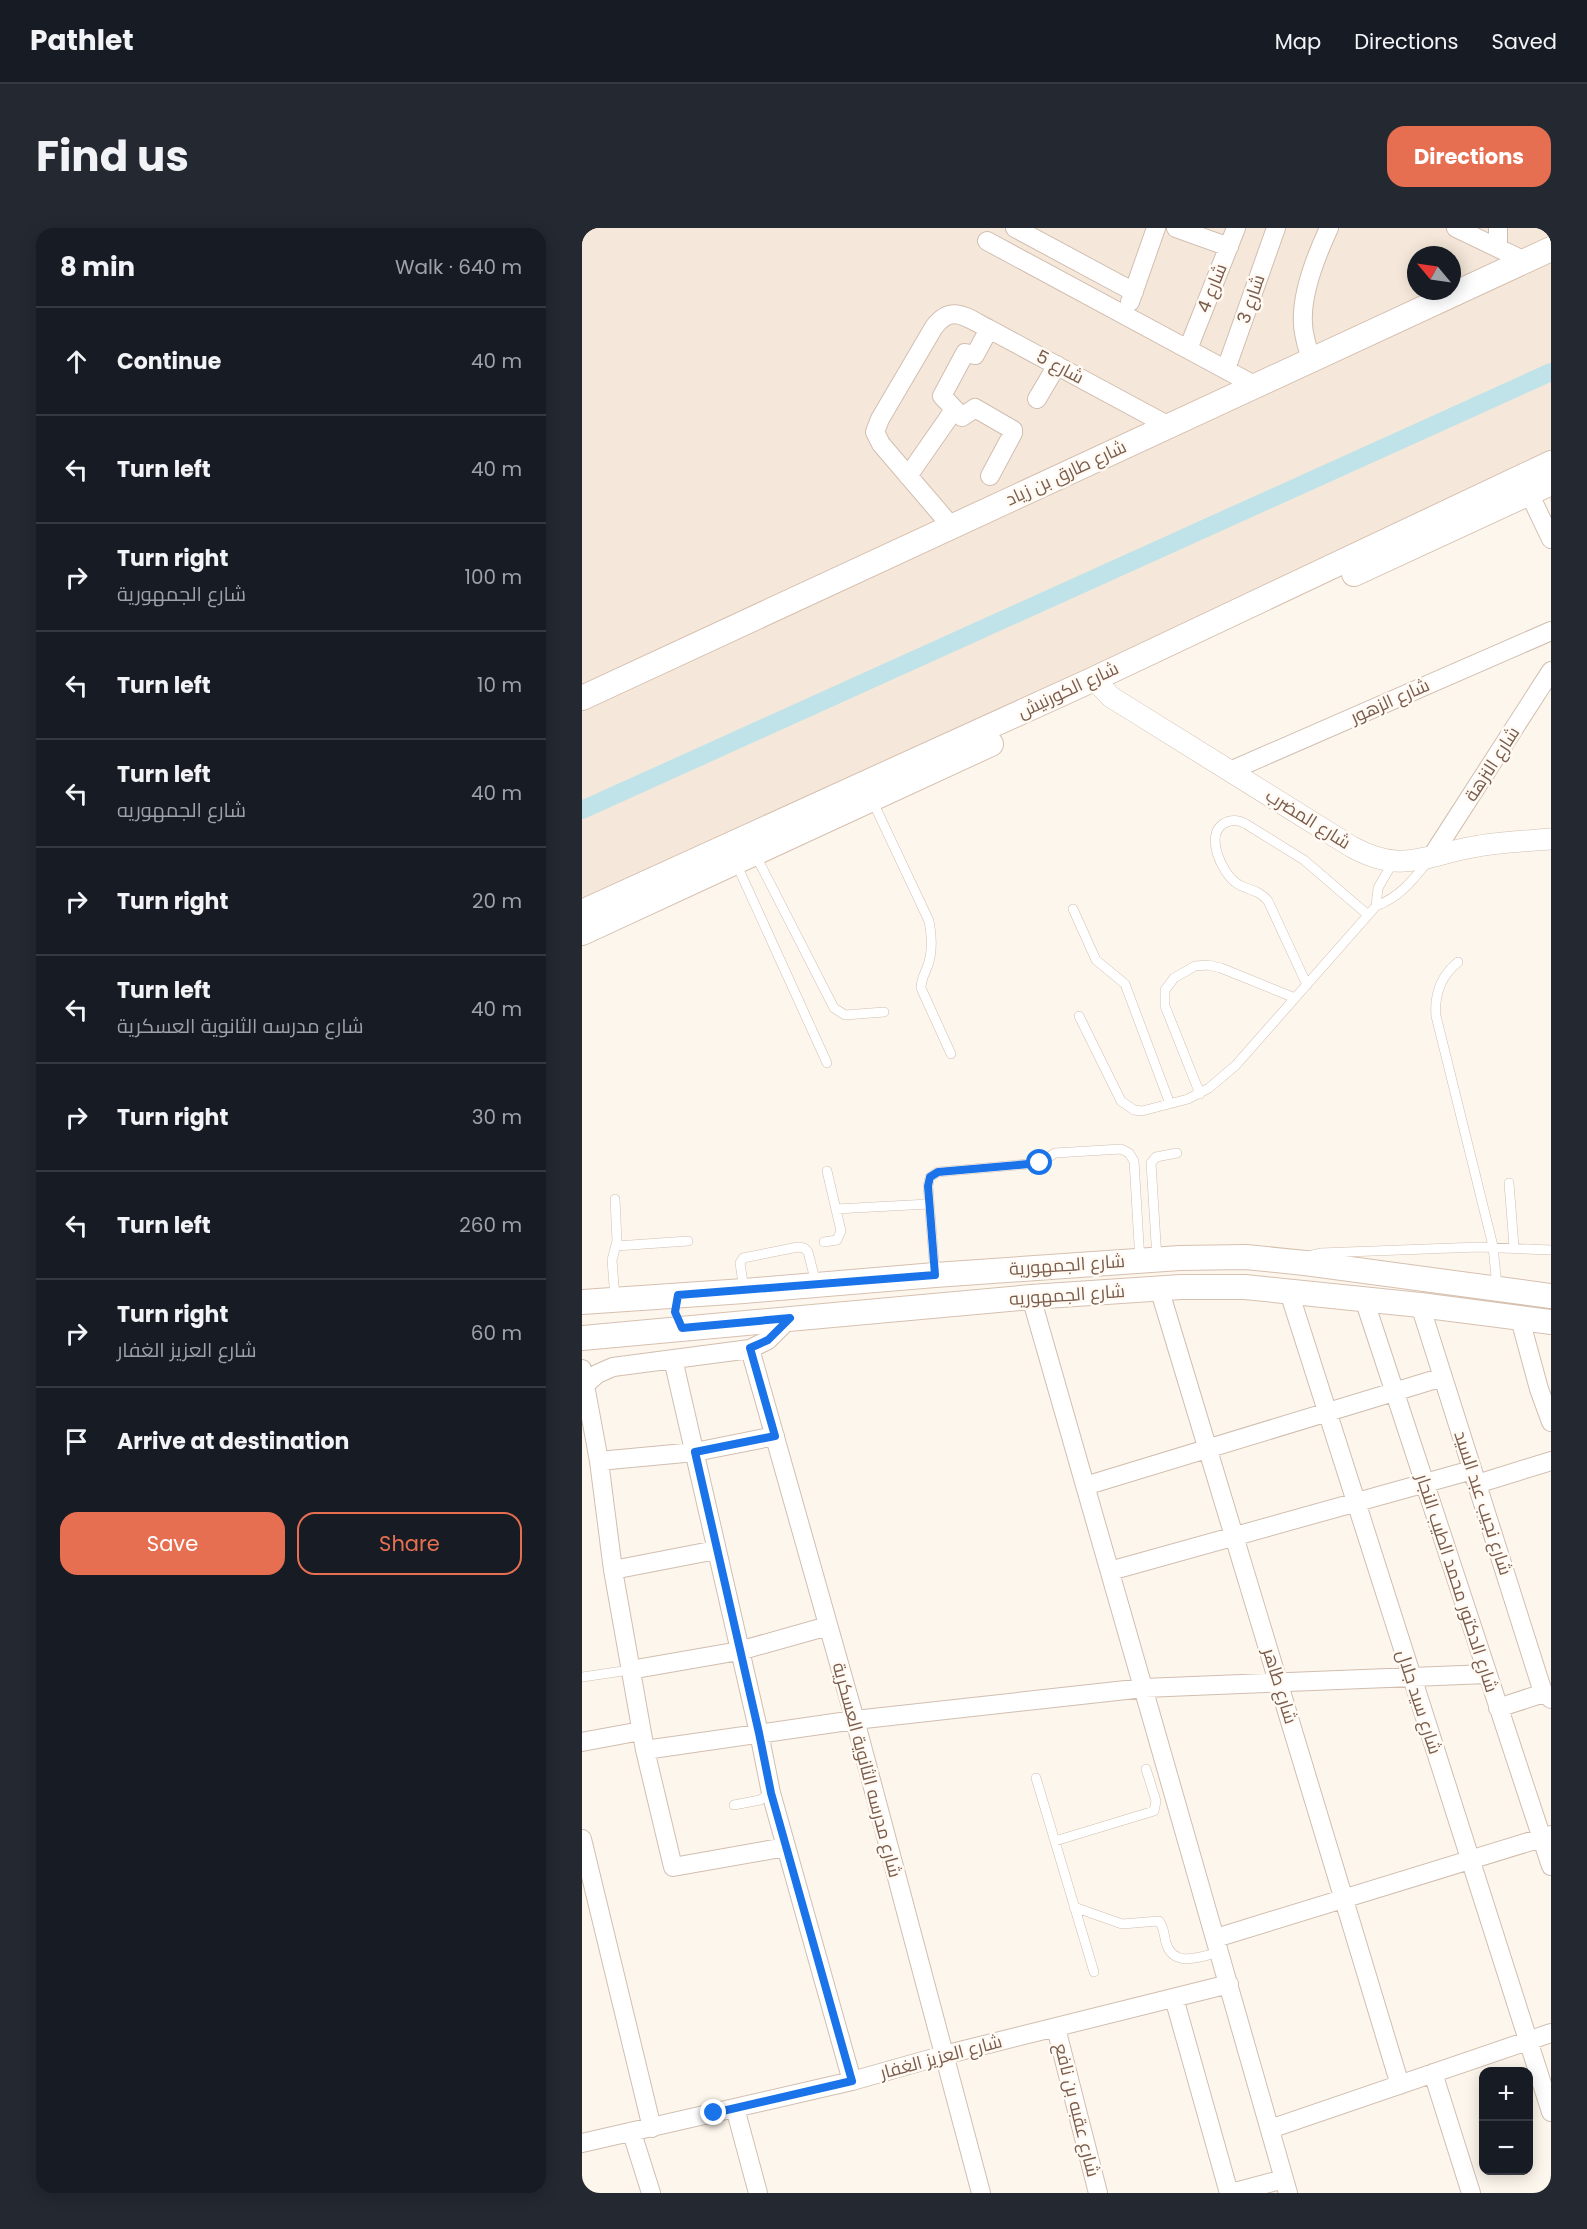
<!DOCTYPE html>
<html lang="en">
<head>
<meta charset="utf-8">
<style>
	:root { --surface:#171b24; --page:#242831; --text:#f1f3f6; --muted:#9ea1a6; --line:#363941; --accent:#e76f51 }
	body { margin:0; font-family:Poppins,Cairo,sans-serif; background:var(--page); color:var(--text) }
	.controls { position:absolute; right:18px; bottom:18px; display:grid; overflow:hidden; border-radius:12px; box-shadow:0 3px 15px #0003 }
	.controls button { width:54px; height:54px; display:grid; place-items:center; padding:0; border:0; border-bottom:2px solid var(--line); background:var(--surface); color:var(--text); font:30px sans-serif }
	.compass { position:absolute; left:825px; top:18px; width:54px; height:54px; border-radius:50%; background:var(--surface); box-shadow:0 3px 15px #0003; rotate:299deg }
	.stop { position:absolute; width:18px; height:18px; margin:-14px; border:4px solid #1a73e8; border-radius:50%; background:#fff }
	.stop.end { background:#1a73e8; border-color:#fff; box-shadow:0 2px 6px #0008 }
	.list { margin:0; padding:0; list-style:none }
	h2 { display:flex; justify-content:space-between; align-items:center; height:78px; margin:0; padding:0 24px; font-size:26px }
	h2 small { font-size:20px; font-weight:400; color:var(--muted) }
	.list li { display:grid; grid-template-columns:39px 1fr auto; gap:18px; align-items:center; box-sizing:border-box; height:108px; padding:0 24px; border-top:2px solid var(--line) }
	.list b { display:block; font-size:22px; white-space:nowrap }
	.list p { margin:0; font-size:20px; white-space:nowrap; color:var(--muted) }
	.list em { font-size:20px; font-style:normal; color:var(--muted) }
	.actions { display:flex; gap:12px; padding:18px 24px }
	.actions a { flex:1; padding:14px 0; border:2px solid var(--accent); border-radius:18px; text-align:center; font-size:21px; color:var(--accent) }
	.actions .main { background:var(--accent); color:#fff }
	.icon { flex:none; width:33px; height:33px; fill:none; stroke:currentColor; stroke-width:2; stroke-linecap:round; stroke-linejoin:round }
	.map { position:relative; flex:none; width:969px; height:1965px; overflow:hidden; border-radius:18px }
	header { display:flex; align-items:center; gap:36px; box-sizing:border-box; height:84px; padding:0 30px; background:var(--surface); border-bottom:2px solid var(--line) }
	header strong { font-size:28px }
	nav { display:flex; gap:33px; margin-inline-start:auto; font-size:21px }
	.intro { display:flex; align-items:center; justify-content:space-between; box-sizing:border-box; height:144px; padding:0 36px }
	h1 { margin:0; font-size:42px }
	.button { padding:15px 27px; border-radius:18px; background:var(--accent); color:#fff; font-size:21px; font-weight:700 }
	main { display:flex; gap:36px; padding:0 36px }
	aside { flex:1; background:var(--surface); border-radius:18px; box-shadow:0 3px 15px #0003 }
	.map>svg:first-child { display:block }
	.residential { fill:#f5e8da; fill-rule:evenodd }
	.lines { fill:none; stroke-linecap:round; stroke-linejoin:round }
	.canal { stroke:#bfe3e8; stroke-width:18 }
	.service-casing { stroke:#d1beb0; stroke-width:10 }
	.minor-casing { stroke:#d1beb0; stroke-width:20 }
	.tertiary-casing { stroke:#d1beb0; stroke-width:22 }
	.secondary-casing { stroke:#d6c0b0; stroke-width:26 }
	.service { stroke:#fff; stroke-width:9 }
	.minor { stroke:#fff; stroke-width:18 }
	.tertiary { stroke:#fff; stroke-width:21 }
	.secondary { stroke:#fff; stroke-width:24 }
	.route { stroke:#1a73e8; stroke-width:8 }
	.labels { text-anchor:middle; stroke-width:5; stroke-linejoin:round; paint-order:stroke }
	.street-label { font-size:18px; fill:#7a5c4d; stroke:#fffaf3 }
</style>
</head>
<body>
<header>
<strong>Pathlet</strong>
<nav><a>Map</a><a>Directions</a><a>Saved</a></nav>
</header>
<div class="intro"><h1>Find us</h1><a class="button">Directions</a></div>
<main>
<aside>
<h2>8 min<small>Walk · 640 m</small></h2>
<ul class="list">
<li><svg class="icon" aria-label="ahead" viewBox="0 0 24 24"><path d="M12 20V5M6 11l6-6 6 6"/></svg><div><b>Continue</b></div><em>40 m</em></li>
<li><svg class="icon" aria-label="left" viewBox="0 0 24 24"><path d="M17 20v-9H6M10 6l-5 5 5 5"/></svg><div><b>Turn left</b></div><em>40 m</em></li>
<li><svg class="icon" aria-label="right" viewBox="0 0 24 24"><path d="M7 20v-9h11M14 6l5 5-5 5"/></svg><div><b>Turn right</b><p>شارع الجمهورية</p></div><em>100 m</em></li>
<li><svg class="icon" aria-label="left" viewBox="0 0 24 24"><path d="M17 20v-9H6M10 6l-5 5 5 5"/></svg><div><b>Turn left</b></div><em>10 m</em></li>
<li><svg class="icon" aria-label="left" viewBox="0 0 24 24"><path d="M17 20v-9H6M10 6l-5 5 5 5"/></svg><div><b>Turn left</b><p>شارع الجمهوريه</p></div><em>40 m</em></li>
<li><svg class="icon" aria-label="right" viewBox="0 0 24 24"><path d="M7 20v-9h11M14 6l5 5-5 5"/></svg><div><b>Turn right</b></div><em>20 m</em></li>
<li><svg class="icon" aria-label="left" viewBox="0 0 24 24"><path d="M17 20v-9H6M10 6l-5 5 5 5"/></svg><div><b>Turn left</b><p>شارع مدرسه الثانوية العسكرية</p></div><em>40 m</em></li>
<li><svg class="icon" aria-label="right" viewBox="0 0 24 24"><path d="M7 20v-9h11M14 6l5 5-5 5"/></svg><div><b>Turn right</b></div><em>30 m</em></li>
<li><svg class="icon" aria-label="left" viewBox="0 0 24 24"><path d="M17 20v-9H6M10 6l-5 5 5 5"/></svg><div><b>Turn left</b></div><em>260 m</em></li>
<li><svg class="icon" aria-label="right" viewBox="0 0 24 24"><path d="M7 20v-9h11M14 6l5 5-5 5"/></svg><div><b>Turn right</b><p>شارع العزيز الغفار</p></div><em>60 m</em></li>
<li><svg class="icon" aria-label="arrive" viewBox="0 0 24 24"><path d="M6 21V4h12l-3 4 3 4H6"/></svg><div><b>Arrive at destination</b></div></li>
</ul>
<div class="actions"><a class="main">Save</a><a>Share</a></div>
</aside>
<div class="map">
<svg width="969" height="1965" viewBox="0 0 969 1965">
	<rect width="100%" height="100%" fill="#fdf6ec"/>
	<path class="residential" d="M0,0H969V275L958,248L0,693ZM834,27H870V63H834Z"/>
	<g class="lines">
		<path class="canal" d="M0,582L969,144"/>
		<g class="service-casing">
			<path id="service" d="M290,572L347,693C350,708 351,722 346,737C343,745 339,751 339,760L369,826
				M173,626L252,780L263,787L302,784
				M154,635L245,835
				M794,678L796,660L811,634
				M491,681L514,732L543,756L588,876
				M876,734C859,748 852,765 854,788L911,1018L915,1059
				M725,757L686,673C676,660 664,663 653,654C640,644 623,608 641,596C649,591 657,592 664,596L722,632L786,687
				M497,788L539,873L552,882L560,883L606,871L627,860L654,837L794,678C818,669 831,652 847,632
				M618,866L583,778V762L592,750L613,738L626,737L639,740L713,770
				M927,955L932,1019
				M33,971L35,1013L30,1032L33,1070
				M254,981L347,976
				M242,1014L255,1012L259,1003L245,943
				M34,1018L106,1013
				M726,1028L738,1025L897,1019L969,1022
				M575,1031L569,935L574,929L595,925
				M353,1046L346,958L348,949L356,944L458,935L473,925L539,921L547,925L552,933L558,1033
				M162,1062L158,1035L161,1030L216,1019L222,1020L226,1024L234,1055
				M0,1449L48,1442
				M454,1550L512,1744
				M152,1577L178,1572L189,1565
				M473,1613L572,1583L574,1573L564,1541
				M492,1679L540,1696L577,1693C582,1699 582,1707 584,1715C592,1741 619,1728 638,1724"/>
		</g>
		<g class="minor-casing">
			<path id="minor" d="M433,0L552,64
				M594,0L647,19
				M874,0L943,33
				M916,0V20
				M405,13L674,158
				M548,74L574,0
				M407,101L393,127L383,125L360,168L380,189L393,180L431,202V205L408,248
				M606,121L654,0
				M729,132C726,120 721,108 721,95C719,65 734,28 747,0
				M644,141L694,0
				M455,171L475,137
				M326,248L372,182
				M947,265L969,311
				M370,299L299,216L293,204L298,191L352,99C370,75 385,90 407,101L587,198
				M648,543L969,403
				M850,628L969,443
				M577,1060L818,1857
				M707,1064L969,1884
				M449,1069L706,1965
				M782,1071L969,1638
				M838,1077L959,1458L962,1465L969,1471
				M938,1091L957,1161L969,1194
				M168,1121L273,1492L399,1965
				M91,1131L177,1505L189,1565L270,1853
				M0,1141L17,1233L31,1342L63,1522L273,1492L562,1460L905,1446
				M4,1156L15,1146L31,1139L168,1121L186,1112L208,1090
				M17,1233L113,1224L193,1208
				M895,1256L969,1233
				M503,1258L861,1149
				M31,1342L134,1322
				M528,1343L890,1242
				M48,1442L157,1423L246,1398
				M916,1480L962,1465
				M0,1514L59,1503
				M63,1522L91,1639L204,1619
				M0,1611L70,1900
				M634,1710L969,1607
				M592,1770L647,1965
				M474,1800L516,1965
				M851,1845L889,1965
				M153,1880L176,1965
				M688,1901L969,1805
				M50,1905L69,1965
				M0,1915L270,1853L362,1827L647,1756
				M649,1965L702,1951"/>
		</g>
		<g class="tertiary-casing">
			<path id="tertiary" d="M512,451L529,469L770,619C820,646 841,628 891,619C917,614 943,613 969,611"/>
		</g>
		<g class="secondary-casing">
			<path id="secondary" d="M772,346L969,255
				M0,470L969,21
				M0,684L512,451L969,235
				M0,705L409,516
				M0,1074L162,1063L353,1047L598,1030L664,1029L723,1035L969,1068
				M0,1110L449,1069L599,1059H663L838,1077L969,1094"/>
		</g>
		<use href="#service" class="service"/>
		<use href="#minor" class="minor"/>
		<use href="#tertiary" class="tertiary"/>
		<use href="#secondary" class="secondary"/>
	</g>
	<g class="lines">
		<path class="route" d="M132,1885L270,1853L189,1565L177,1505L113,1224L193,1208L168,1120L186,1112L208,1090L100,1100L93,1084L96,1067L353,1047L346,958L348,949L356,944L458,935"/>
	</g>
	<g class="labels">
		<g class="street-label">
			<text transform="translate(630 60) rotate(-68)" y="6">شارع 4</text>
			<text transform="translate(669 71) rotate(-71)" y="6">شارع 3</text>
			<text transform="translate(478 139) rotate(28)" y="6">شارع 5</text>
			<text transform="translate(484 245) rotate(-25)" y="6">شارع طارق بن زياد</text>
			<text transform="translate(486 462) rotate(-25)" y="6">شارع الكورنيش</text>
			<text transform="translate(808 473) rotate(-24)" y="6">شارع الزهور</text>
			<text transform="translate(910 536) rotate(-57)" y="6">شارع النزهة</text>
			<text transform="translate(726 591) rotate(32)" y="6">شارع المضرب</text>
			<text transform="translate(485 1037) rotate(-4)" y="6">شارع الجمهورية</text>
			<text transform="translate(485 1067) rotate(-4)" y="6">شارع الجمهوريه</text>
			<text transform="translate(901 1275) rotate(72)" y="6">شارع نجيب عبد السيد</text>
			<text transform="translate(875 1355) rotate(72)" y="6">شارع الدكتور محمد الطيب النجار</text>
			<text transform="translate(698 1458) rotate(73)" y="6">شارع طاهر</text>
			<text transform="translate(837 1474) rotate(72)" y="6">شارع سيد جلال</text>
			<text transform="translate(285 1542) rotate(75)" y="6">شارع مدرسه الثانوية العسكرية</text>
			<text transform="translate(359 1829) rotate(-15)" y="6">شارع العزيز الغفار</text>
			<text transform="translate(495 1882) rotate(76)" y="6">شارع عقبه بن نافع</text>
		</g>
	</g>
</svg>
<div class="controls">
<button>+</button>
<button>−</button>
</div>
<svg class="compass" viewBox="-18 -18 36 36"><path d="M0-13l5 13h-10z" fill="#e53935"/><path d="M0 13l5-13h-10z" fill="#9ea1a6"/></svg>
<div class="stop" style="left:458px;top:935px"></div>
<div class="stop end" style="left:132px;top:1885px"></div>
</div>
</main>
</body>
</html>
